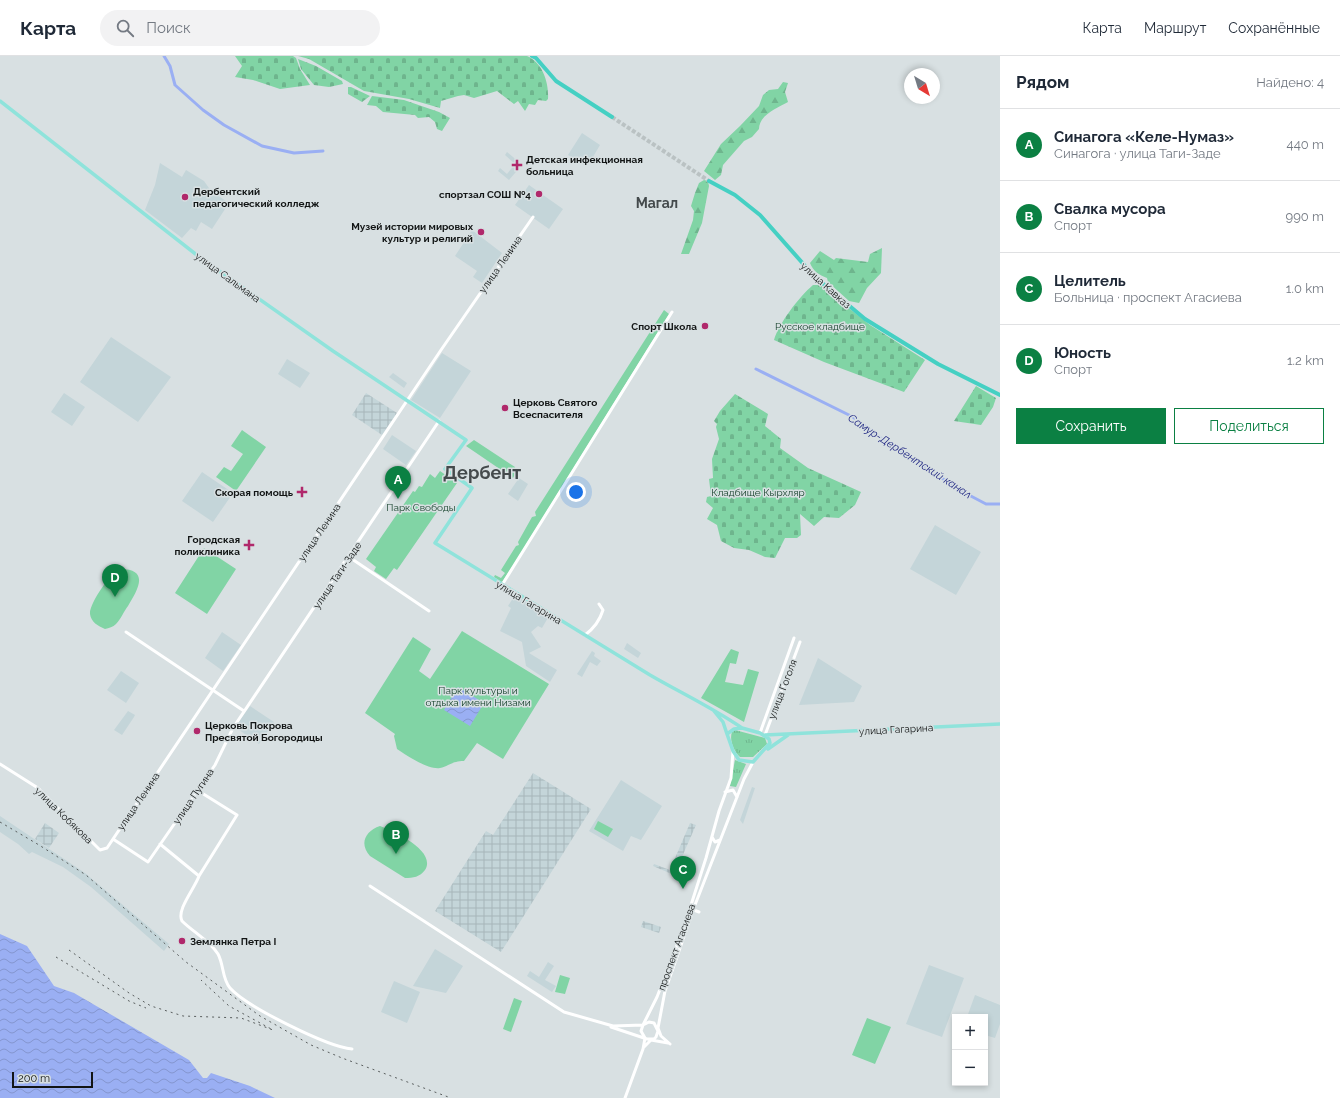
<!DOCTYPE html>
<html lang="ru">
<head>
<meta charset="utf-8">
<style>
	:root { --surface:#fff; --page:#f2f2f3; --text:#1f2937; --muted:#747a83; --line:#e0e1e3; --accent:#0b8043 }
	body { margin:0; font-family:Raleway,sans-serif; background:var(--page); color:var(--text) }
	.controls { position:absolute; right:12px; bottom:12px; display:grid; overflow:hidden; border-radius:0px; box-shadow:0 2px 6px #0003 }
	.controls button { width:36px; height:36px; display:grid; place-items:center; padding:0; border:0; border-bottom:1px solid var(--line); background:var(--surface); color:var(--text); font:20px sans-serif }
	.compass { position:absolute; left:904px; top:12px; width:36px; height:36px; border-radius:50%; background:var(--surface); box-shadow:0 2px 6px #0003; rotate:142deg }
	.scale { position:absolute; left:12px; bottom:10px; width:81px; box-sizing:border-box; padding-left:4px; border:2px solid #121515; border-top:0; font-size:11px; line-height:14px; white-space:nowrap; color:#121515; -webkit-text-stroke:3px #d8e0e2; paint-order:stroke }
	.you { position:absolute; left:576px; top:436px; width:14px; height:14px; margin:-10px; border:3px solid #fff; border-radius:50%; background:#1a73e8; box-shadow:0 0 0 6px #1a73e833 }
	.badge { display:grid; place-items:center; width:26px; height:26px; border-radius:50%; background:var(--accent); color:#fff; font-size:13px; font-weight:700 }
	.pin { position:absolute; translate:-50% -33px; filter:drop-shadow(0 1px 2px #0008) }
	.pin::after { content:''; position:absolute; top:21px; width:14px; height:12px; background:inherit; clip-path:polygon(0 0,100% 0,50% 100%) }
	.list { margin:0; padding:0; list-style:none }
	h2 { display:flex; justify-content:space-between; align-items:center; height:52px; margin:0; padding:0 16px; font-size:17px }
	h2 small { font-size:13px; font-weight:400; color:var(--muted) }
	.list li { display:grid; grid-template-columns:26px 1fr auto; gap:12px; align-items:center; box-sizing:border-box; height:72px; padding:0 16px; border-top:1px solid var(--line) }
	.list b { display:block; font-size:15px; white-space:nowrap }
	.list p { margin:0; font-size:13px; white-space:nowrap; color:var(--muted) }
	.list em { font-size:13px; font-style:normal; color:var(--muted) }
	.actions { display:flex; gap:8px; padding:12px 16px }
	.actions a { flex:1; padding:9px 0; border:1px solid var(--accent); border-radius:0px; text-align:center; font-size:14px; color:var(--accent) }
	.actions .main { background:var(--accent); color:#fff }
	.icon { flex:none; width:22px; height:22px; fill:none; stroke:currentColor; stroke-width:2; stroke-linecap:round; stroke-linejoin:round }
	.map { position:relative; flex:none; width:1000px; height:1042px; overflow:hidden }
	header { display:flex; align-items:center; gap:24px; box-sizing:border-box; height:56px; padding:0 20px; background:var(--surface); border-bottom:1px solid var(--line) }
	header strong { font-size:19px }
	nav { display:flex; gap:22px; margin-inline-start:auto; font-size:14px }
	.search { width:280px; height:36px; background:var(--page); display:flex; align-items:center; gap:10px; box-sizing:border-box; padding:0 14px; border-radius:22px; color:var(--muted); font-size:15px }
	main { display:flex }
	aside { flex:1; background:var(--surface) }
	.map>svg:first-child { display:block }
	.built { fill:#c4d5d9 }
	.industrial { fill:url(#industrial-grid) }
	.grass { fill:url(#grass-tufts) }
	.forest { fill:url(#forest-firs) }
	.cemetery { fill:url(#cemetery-stones) }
	.green { fill:#81d4a5 }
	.water { fill:url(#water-waves) }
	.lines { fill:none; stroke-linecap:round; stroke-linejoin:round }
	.canal { stroke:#9aaff3; stroke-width:3 }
	.highway-tunnel { stroke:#bac2c3; stroke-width:4; stroke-dasharray:4 2; stroke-linecap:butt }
	.secondary { stroke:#fff; stroke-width:3 }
	.primary { stroke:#8fe3db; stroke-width:3.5 }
	.highway { stroke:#45d0c3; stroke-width:4 }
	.rail { stroke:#595e5e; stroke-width:1; stroke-dasharray:2 4; stroke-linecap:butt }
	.poi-dot { fill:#b0286b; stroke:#d8e0e2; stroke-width:1.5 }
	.labels { text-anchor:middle; stroke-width:3; stroke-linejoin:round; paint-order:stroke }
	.poi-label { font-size:10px; font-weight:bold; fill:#121515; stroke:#d8e0e2; text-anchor:start }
	.street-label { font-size:10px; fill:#121515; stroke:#d8e0e2 }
	.park-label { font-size:10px; fill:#103d26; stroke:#d8e0e2 }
	.water-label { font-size:11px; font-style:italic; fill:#1c2382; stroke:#d8e0e2 }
	.district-label { font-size:14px; font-weight:bold; fill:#444a4c; stroke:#d8e0e2 }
	.town-label { font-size:18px; font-weight:bold; fill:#444a4c; stroke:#d8e0e2 }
</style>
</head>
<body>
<header>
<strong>Карта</strong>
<div class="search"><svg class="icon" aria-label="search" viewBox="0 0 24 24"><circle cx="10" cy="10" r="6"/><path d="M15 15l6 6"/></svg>Поиск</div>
<nav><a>Карта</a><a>Маршрут</a><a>Сохранённые</a></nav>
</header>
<main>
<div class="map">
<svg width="1000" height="1042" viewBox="0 0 1000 1042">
	<defs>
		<pattern id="industrial-grid" width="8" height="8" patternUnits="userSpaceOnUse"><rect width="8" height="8" fill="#c4d5d9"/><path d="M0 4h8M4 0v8" fill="none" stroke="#a7b6b9"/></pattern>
		<pattern id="grass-tufts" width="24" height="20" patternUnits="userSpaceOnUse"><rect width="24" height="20" fill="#81d4a5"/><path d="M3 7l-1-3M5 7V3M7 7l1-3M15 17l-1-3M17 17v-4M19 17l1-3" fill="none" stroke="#6eb58d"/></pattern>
		<pattern id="forest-firs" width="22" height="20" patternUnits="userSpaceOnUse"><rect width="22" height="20" fill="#81d4a5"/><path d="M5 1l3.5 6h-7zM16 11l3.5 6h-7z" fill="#6eb58d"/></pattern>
		<pattern id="cemetery-stones" width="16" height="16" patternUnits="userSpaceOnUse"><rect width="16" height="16" fill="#81d4a5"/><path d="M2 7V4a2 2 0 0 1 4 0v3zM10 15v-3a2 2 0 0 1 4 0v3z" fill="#6eb58d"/></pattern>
		<pattern id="water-waves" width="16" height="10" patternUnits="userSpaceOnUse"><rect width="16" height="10" fill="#9aaff3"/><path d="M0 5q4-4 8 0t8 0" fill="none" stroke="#8496cf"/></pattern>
	</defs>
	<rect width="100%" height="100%" fill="#d8e0e2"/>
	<path class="built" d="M582,77L600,89L590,106L585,110L568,99Z
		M507,96L520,107L521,110L509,124L498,115L500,112L507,118L515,108L505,99Z
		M160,107L182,121L186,114L204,125L211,135L229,147L212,173L201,166L196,175L191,172L182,182L145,154L155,129Z
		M529,129L563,153L549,173L515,149Z
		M472,174L502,197L482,227L473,221L477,215L455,200Z
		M111,281L171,321L138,366L80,326Z
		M442,297L471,315L440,362L411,344Z
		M287,303L310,317L300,332L278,318Z
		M393,317L407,327L404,332L389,321Z
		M64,337L85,351L72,370L51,356Z
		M392,379L416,395L406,409L383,393Z
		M202,416L233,437L213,466L182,445Z
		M519,422L528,428L518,445L508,438Z
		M935,469L981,496L956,539L910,513Z
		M515,539L549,560L542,572L538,570L531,576L541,591L529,597L557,614L550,626L526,610L522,586L500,575L511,552L508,550Z
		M222,576L241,589L223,615L205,602Z
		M627,587L641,597L638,602L624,593Z
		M592,595L595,597L594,600L601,605L597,610L590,606L582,621L577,618Z
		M818,602L862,630L854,646L799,649Z
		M121,615L139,627L126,647L107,634Z
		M250,650L274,666L259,688L235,671Z
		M128,655L135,659L134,661L122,679L114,674Z
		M621,724L662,750L641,784L631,780L623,795L589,775Z
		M752,731L755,732L743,768L740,764Z
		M0,760L85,817L169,888L164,895L91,831L63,811L32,796L29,798L18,788L0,776Z
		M435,893L463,910L446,937L413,930Z
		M548,906L554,910L545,924L556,930L552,936L527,920L530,915L539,921Z
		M929,909L964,922L942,981L906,968Z
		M394,925L420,936L407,967L381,956Z
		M975,939L1000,949V968L995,982L985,979V961H967Z"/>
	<path class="industrial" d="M366,337L397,357L382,379L352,359Z
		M533,717L591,753L501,896L435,855L486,775L493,779Z
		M45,767L59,777L49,792L35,783Z
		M690,767L696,769L674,819L653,810L654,808L670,814Z
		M643,865L661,871L659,877L641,871Z"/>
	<path class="grass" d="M735,674L765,682L767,688L753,701H740C734,696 729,684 732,676Z
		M735,704L746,708L736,731L730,730Z"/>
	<path class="forest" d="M783,26L788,27L785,36L788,46C777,52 759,59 759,73L752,81L744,85L723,109L721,119L715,124L704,115L721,88L740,70L759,50L763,39L769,34L778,33Z
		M704,124L708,125L709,130L702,167L689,198H681L693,164L694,155L691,150L695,137L699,127Z
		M882,192L881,217L867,232L859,247L849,245L828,226L827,222C819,219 813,215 810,207L820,195L834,204L836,202L868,206L870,198Z"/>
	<path class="cemetery" d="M235,0H293L296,2L300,13L310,29L280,33L253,24L235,21L242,10Z
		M298,0H527C543,7 549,27 548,43L546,45L538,44L535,49L529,48L525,55L518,45L514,48L497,35L474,42L464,39L458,40L441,45L440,52L409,43L364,35L309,3Z
		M298,3L316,10L342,25L343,28L329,31L314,29L301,13Z
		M348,31H351L370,40L362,46L348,38Z
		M372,40L404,44L439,56L450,62L442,75L437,73L435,66L429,61L418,62L415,59L383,56L376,50L367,49Z
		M813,229H820L870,269L925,304L904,336L824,306L774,284C779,267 799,241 813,229Z
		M976,330L996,342L993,351L981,369L954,365Z
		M735,338L768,358L765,370L781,383L780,392L808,412L861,436L855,449L839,462L824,461L814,470L800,458L801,479L797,482H785L775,502L765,501L749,494L734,492L721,485L717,469L707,463L713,452L706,446L707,441L711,440L709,423L713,422L712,403L719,383L716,371L717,368L714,365L720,355Z"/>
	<path class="green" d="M664,254L669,258L514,508L502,526L494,521L495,519L501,522L505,517L501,514L516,490L519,489L518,486L532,461L536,460L535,456Z
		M242,374L266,391L236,435L216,421L224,411L231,415L243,398L231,390Z
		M474,384L515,411L516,416L513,422L466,390Z
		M440,415L457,427L397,514L394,512L386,523L374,515L376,511L366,503L413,435L415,436L419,430L422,431L430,418L435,422Z
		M204,492L236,513L207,558L175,537Z
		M120,513C151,513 137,535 128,550C124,555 121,563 116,568C113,571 109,572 105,573C98,570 91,566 90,558C89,548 111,516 120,513Z
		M462,575L549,628L503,703L477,687L464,705C452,705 449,710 440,712C428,714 406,699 397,693L394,680L395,678L365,657L413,581L431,593L419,615L430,623Z
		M731,593L739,596L736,608L730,607L725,626L743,629L748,613L759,616L744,666L701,642Z
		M598,765L613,773L608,781L594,773Z
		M380,770C394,775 437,795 425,814C420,821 413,822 405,822L370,800C359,788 365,775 380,770Z
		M560,919L570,922L565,938L555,936Z
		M514,942L522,945L511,976L503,973Z
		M867,962L891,971L875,1008L852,999Z"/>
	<path class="water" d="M458,631L484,647L470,670L444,654Z
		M0,878L27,890L54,930L74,937L189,1004L203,1022H207L211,1017L250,1030L275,1042H0Z"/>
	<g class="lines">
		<path class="canal" d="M164,0L170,10L175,29L203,54L224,69L262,90L294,97L323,95
			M756,313L853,361L891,390L967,438L986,448H1000"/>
		<path class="highway-tunnel" d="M612,61L709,125"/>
		<path class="secondary" d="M349,501L429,555
			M502,529L672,256
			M126,576L244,655
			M585,579C593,573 600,564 603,554L599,548
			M760,677L794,582
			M765,679L800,586
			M0,708L38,732L100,794L107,792L441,294L533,161
			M197,734L237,759L199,820C195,832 176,854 182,865C193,876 210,885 218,898C224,909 222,923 230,932C247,951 328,991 352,993
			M725,736L733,734L737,741
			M712,781L715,786L720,784
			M113,783L148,806L215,709L233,672L439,365
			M160,788L199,820
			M370,830L564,956L613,970L643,969L657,941L684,871L706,802L719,755L731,722L733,695
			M691,853L699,856
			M611,971L647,983H654L656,981L658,975L654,967L649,966L643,969L641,975L645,982
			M670,988L661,980L658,972L665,935L695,849L744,723L753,706
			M644,991L651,984L668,987
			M625,1042L643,993L645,982"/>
		<path class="primary" d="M0,45L198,200L333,295L466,384
			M466,384L445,413L472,432L435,487C506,531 578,575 650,619C681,637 713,652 742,672
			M714,655L723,666L727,678
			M742,672L760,677L769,683L770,687L753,706L739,704L733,695L727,678L734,673Z
			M765,679L1000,668
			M768,693L788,679"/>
		<path class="highway" d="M532,0L536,2L556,25L612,61
			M709,125L735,139L760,159L814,220L865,263L938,308L1000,339"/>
		<path class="rail" d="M0,766L39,789L86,819L186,906L260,960L311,989L342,1002L451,1042
			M69,894L129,937L151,950L183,960L241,962L273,974L229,950L201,924
			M56,901L129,945L146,952"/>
	</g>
	<g class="poi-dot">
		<path d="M515 103h4v4h4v4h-4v4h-4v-4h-4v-4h4z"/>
		<circle cx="539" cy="138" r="4"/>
		<circle cx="185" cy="141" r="4"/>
		<circle cx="481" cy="176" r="4"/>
		<circle cx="705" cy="270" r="4"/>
		<circle cx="505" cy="352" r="4"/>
		<path d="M300 430h4v4h4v4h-4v4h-4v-4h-4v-4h4z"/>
		<path d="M247 483h4v4h4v4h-4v4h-4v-4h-4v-4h4z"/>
		<circle cx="197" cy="675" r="4"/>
		<circle cx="182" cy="885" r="4"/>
	</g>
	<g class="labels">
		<g class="poi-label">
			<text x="526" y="107">Детская инфекционная<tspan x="526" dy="12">больница</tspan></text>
			<text x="193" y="139">Дербентский<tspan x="193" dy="12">педагогический колледж</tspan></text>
			<text x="531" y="142" text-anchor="end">спортзал СОШ №4</text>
			<text x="473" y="174" text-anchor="end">Музей истории мировых<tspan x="473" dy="12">культур и религий</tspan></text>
			<text x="697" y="274" text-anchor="end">Спорт Школа</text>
			<text x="513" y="350">Церковь Святого<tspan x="513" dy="12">Всеспасителя</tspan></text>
			<text x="293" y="440" text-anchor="end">Скорая помощь</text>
			<text x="240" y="487" text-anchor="end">Городская<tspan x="240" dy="12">поликлиника</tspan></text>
			<text x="205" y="673">Церковь Покрова<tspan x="205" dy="12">Пресвятой Богородицы</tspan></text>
			<text x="190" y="889">Землянка Петра I</text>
		</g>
		<g class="street-label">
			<text transform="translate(500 208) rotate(-55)" y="4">улица Ленина</text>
			<text transform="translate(228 221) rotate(36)" y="4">улица Сальмана</text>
			<text transform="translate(826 229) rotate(42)" y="4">улица Кавказ</text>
			<text transform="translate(319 476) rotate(-56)" y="4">улица Ленина</text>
			<text transform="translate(337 519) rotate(-56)" y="4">улица Таги-Заде</text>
			<text transform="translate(529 546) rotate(31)" y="4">улица Гагарина</text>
			<text transform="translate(782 633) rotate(-69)" y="4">улица Гоголя</text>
			<text transform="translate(896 673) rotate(-3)" y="4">улица Гагарина</text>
			<text transform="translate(193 740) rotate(-56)" y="4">улица Пугина</text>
			<text transform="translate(138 745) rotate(-56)" y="4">улица Ленина</text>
			<text transform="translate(64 759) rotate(44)" y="4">улица Кобякова</text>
			<text transform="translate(676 891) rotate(-70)" y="4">проспект Агасиева</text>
		</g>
		<g class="park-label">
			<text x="820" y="274">Русское кладбище</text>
			<text x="758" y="440">Кладбище Кырхляр</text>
			<text x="421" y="455">Парк Свободы</text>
			<text x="478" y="638">Парк культуры и<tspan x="478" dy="12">отдыха имени Низами</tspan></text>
		</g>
		<g class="water-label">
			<text transform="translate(910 400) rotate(33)" y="4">Самур-Дербентский канал</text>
		</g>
		<g class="district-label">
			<text x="657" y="152">Магал</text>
		</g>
		<g class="town-label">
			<text x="482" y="423">Дербент</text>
		</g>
	</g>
</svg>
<div class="controls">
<button>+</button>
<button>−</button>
</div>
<svg class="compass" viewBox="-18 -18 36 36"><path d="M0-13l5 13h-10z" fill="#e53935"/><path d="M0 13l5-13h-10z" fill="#747a83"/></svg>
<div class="scale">200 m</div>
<div class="you"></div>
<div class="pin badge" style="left:398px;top:443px">A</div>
<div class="pin badge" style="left:396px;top:798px">B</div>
<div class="pin badge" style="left:683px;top:833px">C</div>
<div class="pin badge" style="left:115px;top:541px">D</div>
</div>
<aside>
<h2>Рядом<small>Найдено: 4</small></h2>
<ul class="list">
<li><span class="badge">A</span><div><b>Синагога «Келе-Нумаз»</b><p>Синагога · улица Таги-Заде</p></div><em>440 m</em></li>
<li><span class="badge">B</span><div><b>Свалка мусора</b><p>Спорт</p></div><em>990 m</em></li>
<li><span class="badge">C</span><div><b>Целитель</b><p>Больница · проспект Агасиева</p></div><em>1.0 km</em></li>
<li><span class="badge">D</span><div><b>Юность</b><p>Спорт</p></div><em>1.2 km</em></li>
</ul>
<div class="actions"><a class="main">Сохранить</a><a>Поделиться</a></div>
</aside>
</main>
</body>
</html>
